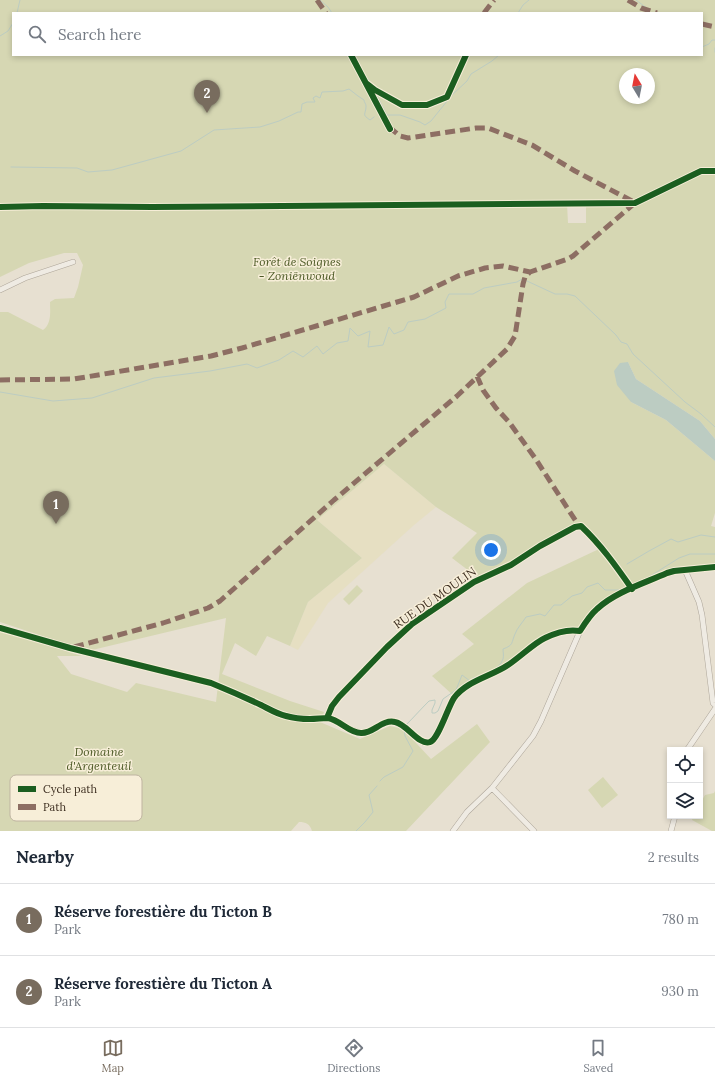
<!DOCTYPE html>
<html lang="en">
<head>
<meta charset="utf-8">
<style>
	:root { --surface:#fff; --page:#f6f6f7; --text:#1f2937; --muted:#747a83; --line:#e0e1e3; --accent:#786c5e }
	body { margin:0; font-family:Lora,serif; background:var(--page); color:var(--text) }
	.controls { position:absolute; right:12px; bottom:12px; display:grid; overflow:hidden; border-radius:0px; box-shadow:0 2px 6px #0003 }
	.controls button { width:36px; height:36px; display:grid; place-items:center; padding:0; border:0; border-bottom:1px solid var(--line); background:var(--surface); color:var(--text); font:20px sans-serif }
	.compass { position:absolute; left:619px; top:68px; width:36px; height:36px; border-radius:50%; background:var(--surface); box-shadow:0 2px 6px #0003; rotate:350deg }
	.you { position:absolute; left:491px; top:550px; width:14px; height:14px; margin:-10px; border:3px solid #fff; border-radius:50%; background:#1a73e8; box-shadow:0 0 0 6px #1a73e833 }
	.badge { display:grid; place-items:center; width:26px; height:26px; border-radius:50%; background:var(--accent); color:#fff; font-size:13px; font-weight:700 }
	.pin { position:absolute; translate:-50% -33px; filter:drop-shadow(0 1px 2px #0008) }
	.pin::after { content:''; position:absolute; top:21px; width:14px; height:12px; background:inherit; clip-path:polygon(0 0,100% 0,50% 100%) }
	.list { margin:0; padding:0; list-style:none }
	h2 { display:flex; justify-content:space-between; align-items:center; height:52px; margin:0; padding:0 16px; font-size:17px }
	h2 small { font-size:13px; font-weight:400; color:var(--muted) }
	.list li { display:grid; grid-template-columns:26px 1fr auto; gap:12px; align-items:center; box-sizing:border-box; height:72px; padding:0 16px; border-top:1px solid var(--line) }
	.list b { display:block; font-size:15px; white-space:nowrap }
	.list p { margin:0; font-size:13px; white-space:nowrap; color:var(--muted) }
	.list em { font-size:13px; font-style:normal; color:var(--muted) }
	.icon { flex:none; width:22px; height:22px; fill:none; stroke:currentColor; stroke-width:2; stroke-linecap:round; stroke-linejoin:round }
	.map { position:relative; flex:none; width:715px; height:831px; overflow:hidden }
	.search { position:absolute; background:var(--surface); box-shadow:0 2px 6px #0003; left:12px; right:12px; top:12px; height:44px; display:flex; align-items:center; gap:10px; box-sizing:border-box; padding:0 14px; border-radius:0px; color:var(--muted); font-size:15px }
	.sheet { height:196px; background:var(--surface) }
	nav { display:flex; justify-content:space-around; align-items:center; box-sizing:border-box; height:56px; border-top:1px solid var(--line); background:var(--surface); font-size:11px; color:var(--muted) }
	nav a { display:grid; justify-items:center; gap:2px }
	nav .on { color:var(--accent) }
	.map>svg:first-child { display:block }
	.farmland { fill:#e6dfc2 }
	.green { fill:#d6d7b3; fill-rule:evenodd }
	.water { fill:#bcccc2 }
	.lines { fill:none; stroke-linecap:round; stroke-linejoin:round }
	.stream { stroke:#bcccc2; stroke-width:1 }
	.minor-casing { stroke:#ada599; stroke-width:6 }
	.minor { stroke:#efebe3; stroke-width:5 }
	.quiet { stroke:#8d6e63; stroke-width:5; stroke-dasharray:10 5; stroke-linecap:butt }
	.cycleway-casing { stroke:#f7eed8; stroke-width:8 }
	.cycleway { stroke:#1b5e20; stroke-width:6 }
	.labels { text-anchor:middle; stroke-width:3; stroke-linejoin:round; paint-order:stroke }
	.park-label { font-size:12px; font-style:italic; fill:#4d5a26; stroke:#f7eed8 }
	.street-label { font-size:12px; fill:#3d2e20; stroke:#f7eed8 }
	.key { fill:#f7eed8; stroke:#bfb4a1; stroke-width:1 }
	.key-label { font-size:11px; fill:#3d2e20 }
</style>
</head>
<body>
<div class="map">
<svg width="715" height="831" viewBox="0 0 715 831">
	<rect width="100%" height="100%" fill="#e7e0d1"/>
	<path class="farmland" d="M384,464L436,507L414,525L328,603L298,650L290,646L308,602L362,558L317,520Z"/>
	<path class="green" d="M0,0H715V439L700,421L636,379L628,362L631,402L666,420L715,461V513L711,526L715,527V565L702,566L646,580L645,579L632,586L604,547L581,525L538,544L510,564L477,577L452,558L477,533L436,507L384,464L317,520L362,558L308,602L290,646L267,636L256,656L235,643L222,674L290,701L324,712L320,722L360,739L390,726L403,729L431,759L477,724L490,742L406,831H312C310,824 306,822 299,822L291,831H0V631L82,656H57L71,674L127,692L136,683L216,702L226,618L88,651L0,622V312H8L43,330C52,324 50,311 50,302L55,299L74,298L78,287L83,265L77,253H64L29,263L0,277ZM13,13H702V55H13ZM625,74H649V98H625ZM586,203V223H568L567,204Z
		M599,549L609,561L628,588L615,595L579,629L551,634L506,664L454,696L432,676L474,644L462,634L527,583Z
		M357,585L363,591L349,605L343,599Z
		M603,777L618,795L602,808L588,790Z
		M715,791V831H712L692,820L693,816H700V804L705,795L714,793Z"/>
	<path class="water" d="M628,362L636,379L700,421L715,439V461L666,420L631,402L617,385L614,371L620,363Z"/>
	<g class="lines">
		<path class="stream" d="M320,0L328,7L332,13
			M636,0L648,9
			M17,13L20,0
			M518,13L523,5L529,0
			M648,13V12
			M0,36L8,31L13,23
			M702,47L709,44L712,40H715
			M715,48V52
			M354,55L359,67L370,82L376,87
			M377,92L378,98L387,115H400L420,122L425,125L431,121L452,95L467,81L471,74L492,61L499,55
			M11,167L77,168L88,172L112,170L181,151L214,130L260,127L279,121L298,112H301L302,104L307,102H315L313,98L316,96L320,98L322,92L343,91L349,89L358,96L364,100C364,102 366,104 366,106C366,115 361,114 370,120L374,117
			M527,281L555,294H567L575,296L616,335L621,342L627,344L633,354L685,402L701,414L715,427
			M0,392L53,401L92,398L154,378L210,371L247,364L257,368L279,360L293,351L303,357L317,346L323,354L337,343L348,341L350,328L358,336L370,331L368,347L383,345L389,327L394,334L404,330L408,322L425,319L446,308L445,302L449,294H473L484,288L517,282L522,279
			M627,564L649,551L671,539L678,542L701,535L715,537
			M644,580L679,558L690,554H715
			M406,725C414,717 421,709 429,701L435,700V703L432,710V713H435L438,711L443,699L456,690L462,675L470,681L473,678C482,675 500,670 503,659C504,656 503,652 503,649C514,645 511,643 515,634C517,628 523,622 526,617L540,614L545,616L554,605H561L572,596L582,593L587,587L598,583L605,590H622
			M380,781L384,777L403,767L413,751L405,736L404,729
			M356,831L365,822L373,812L369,795L377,786"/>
		<g class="minor-casing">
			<path id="minor" d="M635,203L701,171H715
				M0,290L25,278L73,262
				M685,570L699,602L702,615L713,703L715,705
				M0,628L70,648L211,683L230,691L284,716L308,719L327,718L335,720L350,729L361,733L367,732L387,722H395L403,726L424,743C427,743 430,743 433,741C439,735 447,707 455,697C467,681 491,676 507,666C518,658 533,643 544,638C554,634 569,629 580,631
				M327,718L332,706L339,697L387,647L412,624L474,582L511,565L540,546L575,527L581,526C601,545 616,566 632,589
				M687,750L715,709
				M492,788L534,831
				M453,831L467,812L492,788L533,736L541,721L580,631C585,623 590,615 597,609C615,592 645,583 667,573L674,571L715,567
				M671,831L675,816"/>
		</g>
		<use href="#minor" class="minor"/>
		<path class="quiet" d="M317,0L326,13
			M628,0L641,8L657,13
			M484,13L494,0
			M702,24L715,27
			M389,127L400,136L408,138L476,128H488L532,145L575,171L632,201
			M477,376L483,390L496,408L509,422L535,458L579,526
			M0,380L74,379L211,356L242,348L414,297L458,276L485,268L503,266L530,272
			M74,647L163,623L208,608L220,601L334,500L457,396L507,349L515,336L523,284L525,277L530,272L568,259L573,256L635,203"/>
		<g class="cycleway-casing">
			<path id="cycleway" d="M351,55L390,129
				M366,83L375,90L402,105H427L447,97L466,55
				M0,207L43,206L152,207L635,203L701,171H715
				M0,628L70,648L211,683C228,690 244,697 261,705C269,709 277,714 286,716C293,718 302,719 310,719C316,719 322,718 328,718C340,720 349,733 361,733C373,734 382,719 395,722C407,724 419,746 430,742C438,740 448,707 454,698C466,681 492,676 508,665C519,658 534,643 545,638C555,633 569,629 580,631C585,623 590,615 597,609C615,592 645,583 667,573L674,571L715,567
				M327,718L332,706L339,697L387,647L412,624L474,582L511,565L540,546L575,527L581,526C601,545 616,566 632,589"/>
		</g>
		<use href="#cycleway" class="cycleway"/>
	</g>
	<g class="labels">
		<g class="park-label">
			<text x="297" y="266">Forêt de Soignes<tspan x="297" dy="14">- Zoniënwoud</tspan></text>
			<text x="99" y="756">Domaine<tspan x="99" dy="14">d'Argenteuil</tspan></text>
		</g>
		<g class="street-label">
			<text transform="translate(435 598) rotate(-35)" y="4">RUE DU MOULIN</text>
		</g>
	</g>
	<rect x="10" y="775" width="132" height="46" rx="6" class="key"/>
	<rect x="18" y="786" width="18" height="6" fill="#1b5e20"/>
	<rect x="18" y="804" width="18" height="6" fill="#8d6e63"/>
	<g class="key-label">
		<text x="43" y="793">Cycle path</text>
		<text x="43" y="811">Path</text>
	</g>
</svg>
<div class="controls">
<button><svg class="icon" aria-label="locate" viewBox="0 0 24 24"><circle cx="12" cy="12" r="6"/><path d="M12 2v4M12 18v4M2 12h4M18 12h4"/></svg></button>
<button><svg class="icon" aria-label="layers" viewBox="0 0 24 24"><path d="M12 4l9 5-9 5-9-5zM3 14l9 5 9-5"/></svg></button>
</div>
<svg class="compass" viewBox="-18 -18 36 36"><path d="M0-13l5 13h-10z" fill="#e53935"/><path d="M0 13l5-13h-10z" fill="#747a83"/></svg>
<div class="you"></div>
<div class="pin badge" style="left:56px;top:524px">1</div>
<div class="pin badge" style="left:207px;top:113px">2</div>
<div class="search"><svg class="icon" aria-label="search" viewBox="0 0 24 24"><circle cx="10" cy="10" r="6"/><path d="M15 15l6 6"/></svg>Search here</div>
</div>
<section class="sheet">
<h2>Nearby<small>2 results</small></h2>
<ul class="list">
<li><span class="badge">1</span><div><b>Réserve forestière du Ticton B</b><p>Park</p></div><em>780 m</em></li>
<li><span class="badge">2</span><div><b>Réserve forestière du Ticton A</b><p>Park</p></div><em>930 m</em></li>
</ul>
</section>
<nav>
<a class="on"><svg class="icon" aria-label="map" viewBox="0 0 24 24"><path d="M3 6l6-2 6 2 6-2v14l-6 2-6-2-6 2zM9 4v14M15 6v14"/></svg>Map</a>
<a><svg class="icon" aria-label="directions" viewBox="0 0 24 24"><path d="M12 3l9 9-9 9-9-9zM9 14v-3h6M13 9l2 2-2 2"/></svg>Directions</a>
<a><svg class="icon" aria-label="saved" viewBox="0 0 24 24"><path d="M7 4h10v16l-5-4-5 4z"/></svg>Saved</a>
</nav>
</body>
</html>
